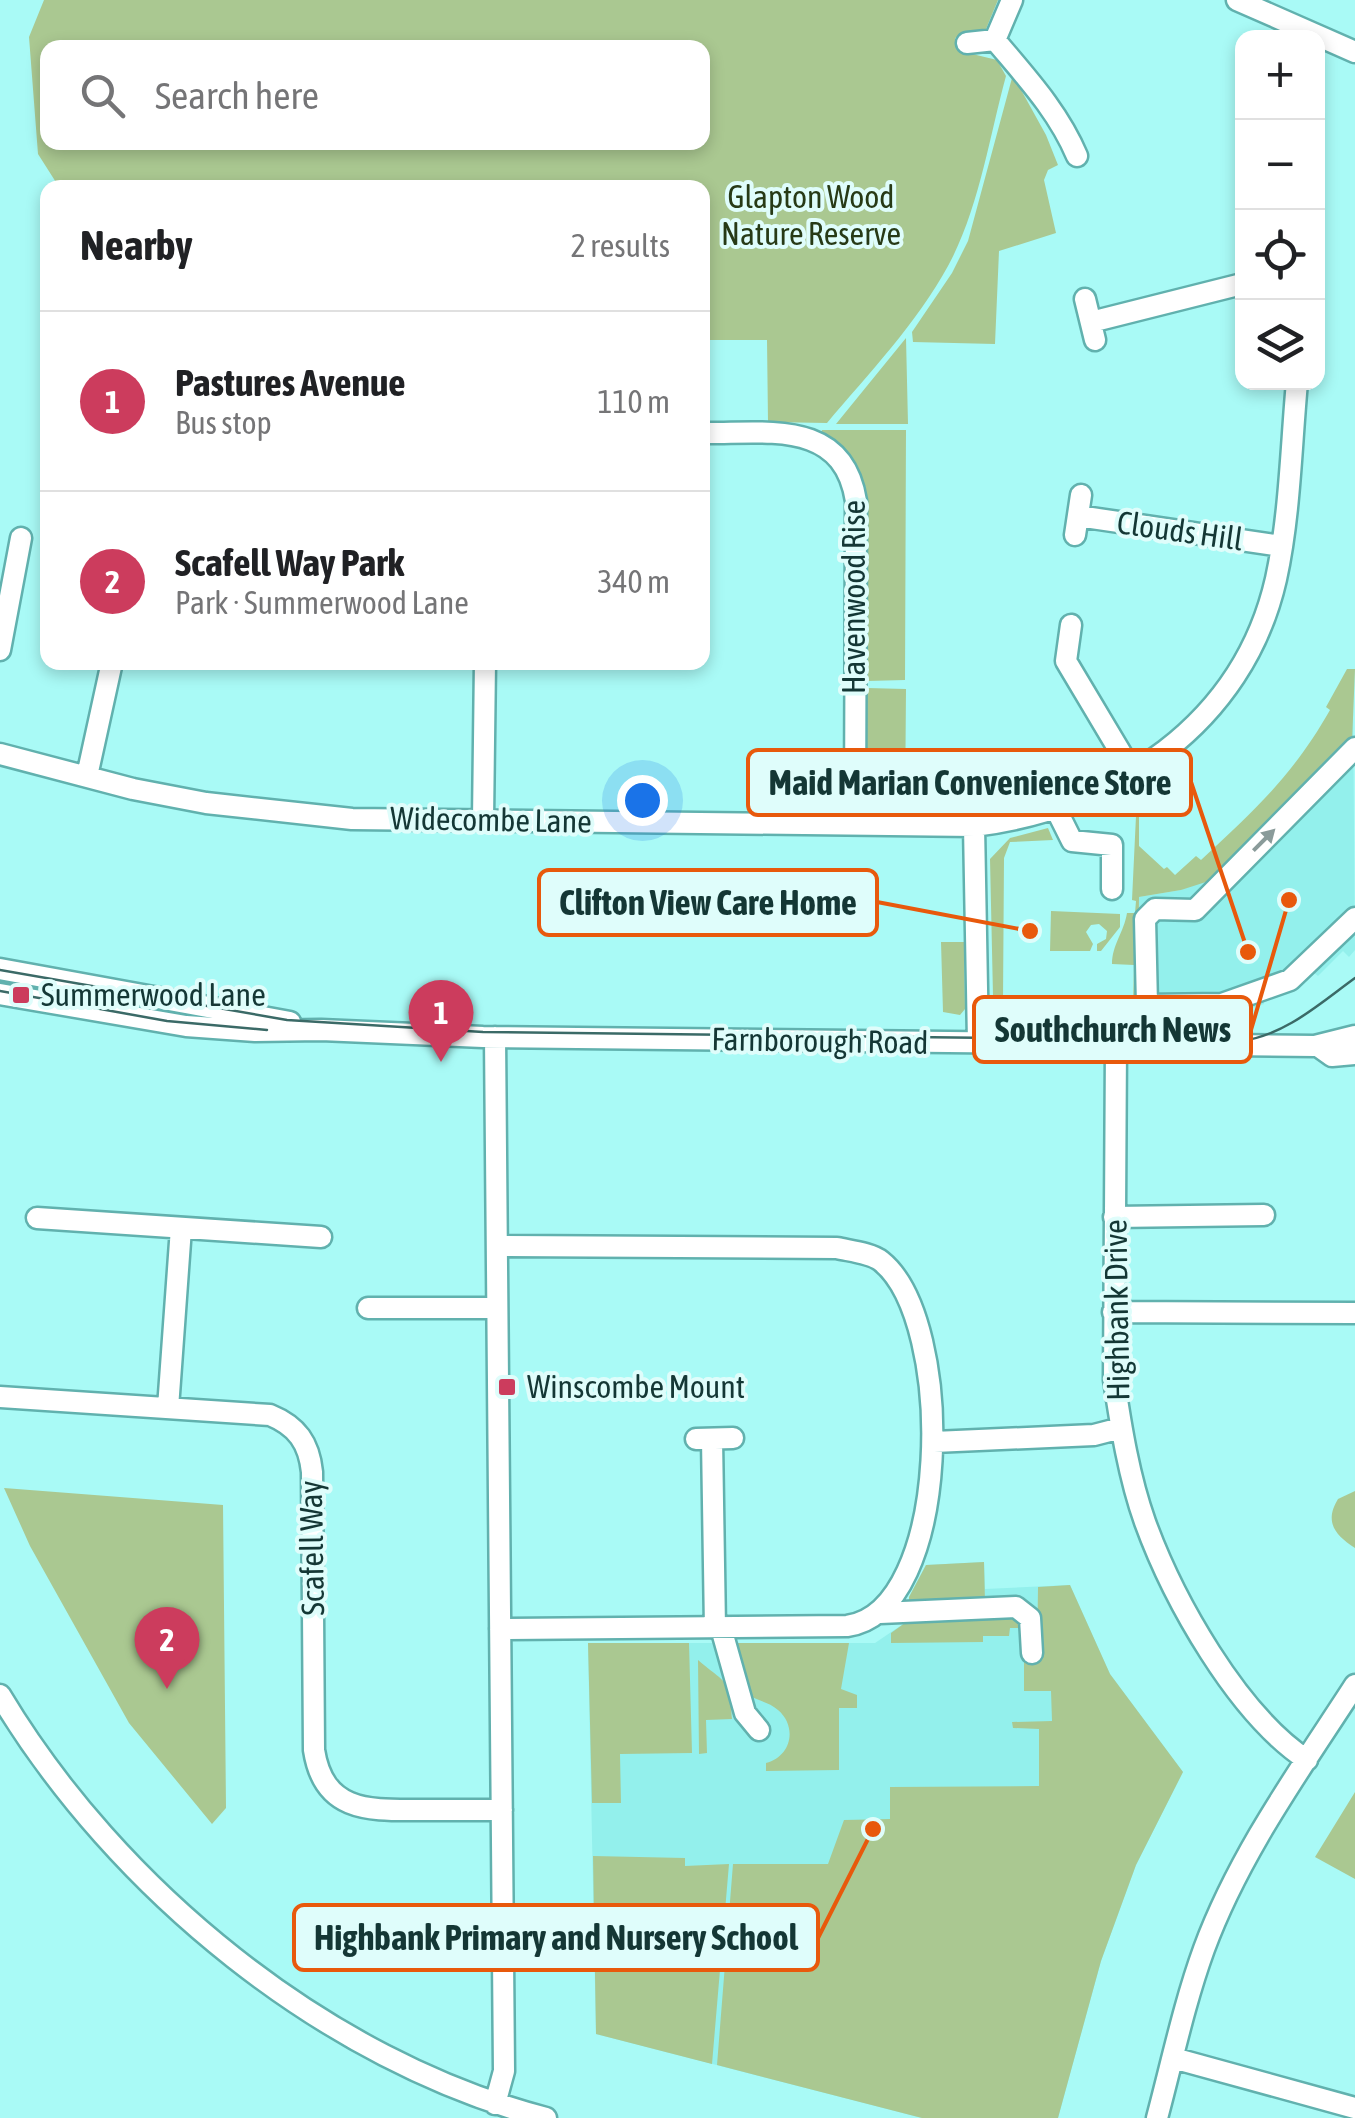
<!DOCTYPE html>
<html lang="en">
<head>
<meta charset="utf-8">
<style>
	:root { --surface:#fff; --page:#f6f6f6; --text:#202124; --muted:#757577; --line:#e0e0e0; --accent:#cc3c5d }
	body { margin:0; font-family:"Asap Condensed",sans-serif; background:var(--page); color:var(--text) }
	.controls { position:absolute; right:30px; top:30px; display:grid; overflow:hidden; border-radius:20px; box-shadow:0 5px 15px #0003 }
	.controls button { width:90px; height:90px; display:grid; place-items:center; padding:0; border:0; border-bottom:2px solid var(--line); background:var(--surface); color:var(--text); font:50px sans-serif }
	.you { position:absolute; left:642px; top:800px; width:35px; height:35px; margin:-25px; border:8px solid #fff; border-radius:50%; background:#1a73e8; box-shadow:0 0 0 15px #1a73e833 }
	.badge { display:grid; place-items:center; width:65px; height:65px; border-radius:50%; background:var(--accent); color:#fff; font-size:32px; font-weight:700 }
	.pin { position:absolute; translate:-50% -82px; filter:drop-shadow(0 2px 5px #0008) }
	.pin::after { content:''; position:absolute; top:52px; width:35px; height:30px; background:inherit; clip-path:polygon(0 0,100% 0,50% 100%) }
	.list { margin:0; padding:0; list-style:none }
	h2 { display:flex; justify-content:space-between; align-items:center; height:130px; margin:0; padding:0 40px; font-size:42px }
	h2 small { font-size:32px; font-weight:400; color:var(--muted) }
	.list li { display:grid; grid-template-columns:65px 1fr auto; gap:30px; align-items:center; box-sizing:border-box; height:180px; padding:0 40px; border-top:2px solid var(--line) }
	.list b { display:block; font-size:38px; white-space:nowrap }
	.list p { margin:0; font-size:32px; white-space:nowrap; color:var(--muted) }
	.list em { font-size:32px; font-style:normal; color:var(--muted) }
	.icon { flex:none; width:55px; height:55px; fill:none; stroke:currentColor; stroke-width:2; stroke-linecap:round; stroke-linejoin:round }
	.map { position:relative; flex:none; width:1355px; height:2118px; overflow:hidden }
	.search { position:absolute; background:var(--surface); box-shadow:0 5px 15px #0003; left:40px; top:40px; width:670px; height:110px; display:flex; align-items:center; gap:25px; box-sizing:border-box; padding:0 35px; border-radius:20px; color:var(--muted); font-size:38px }
	.panel { position:absolute; background:var(--surface); box-shadow:0 5px 15px #0003; left:40px; top:180px; width:670px; height:490px; border-radius:20px }
	.map>svg:first-child { display:block }
	.built { fill:#93f0ec }
	.green { fill:#aac891; fill-rule:evenodd }
	.lines { fill:none; stroke-linecap:round; stroke-linejoin:round }
	.minor-casing { stroke:#61b1ae; stroke-width:25 }
	.minor { stroke:#fff; stroke-width:20 }
	.tram { stroke:#3b6a67; stroke-width:2.5 }
	.oneway { fill:#8a9b9a }
	.poi-dot { fill:#cc3c5d; stroke:#dffdfb; stroke-width:4 }
	.labels { text-anchor:middle; stroke-width:8; stroke-linejoin:round; paint-order:stroke }
	.park-label { font-size:32px; fill:#273a16; stroke:#dffdfb }
	.street-label { font-size:32px; fill:#143735; stroke:#dffdfb }
	.poi-label { font-size:32px; fill:#143735; stroke:#dffdfb; text-anchor:start }
	.leader { fill:none; stroke:#e8590c; stroke-width:4 }
	.callout-dot { fill:#e8590c; stroke:#dffdfb; stroke-width:4 }
	.callout { fill:#dffdfb; stroke:#e8590c; stroke-width:4 }
	.callout-label { font-size:35px; text-anchor:middle; font-weight:bold; fill:#143735 }
</style>
</head>
<body>
<div class="map">
<svg width="1355" height="2118" viewBox="0 0 1355 2118">
	<rect width="100%" height="100%" fill="#a9faf6"/>
	<path class="built" d="M1353,703L1355,950L1349,957L1343,951L1318,976L1313,972L1263,1000L1264,1004L1234,1014L1180,1019H1162L1161,1014L1157,1019H1139V897L1181,890L1337,749H1347Z
		M984,1562L985,1589L1070,1585L1110,1674L1183,1772L1136,1865L1101,1961L1058,2118H922L596,2034L588,1643H875L909,1620V1597L926,1565Z"/>
	<path class="green" d="M44,0H998L986,29L955,38L960,51L997,60L1006,76C989,138 979,209 948,266C917,323 869,373 827,423L768,422L767,340H703L702,188L59,187L38,154L29,37ZM48,48H702V142H48Z
		M1012,78L1024,84L1020,88L1046,135L1058,165L1048,170L1044,180L1056,233L999,251L995,344L913,342L912,332L952,273L968,241Z
		M906,338L908,424H836Z
		M822,430H906L905,680L867,681L866,488C855,464 844,447 821,433Z
		M1347,669H1355L1352,742L1347,749H1337L1209,881L1181,890L1139,897L1138,1004L1128,1017H1085L1089,1005H1133L1134,965L1112,964C1112,945 1124,932 1127,913H1135L1136,901L1132,900L1136,816H1139V846L1164,869L1167,867L1175,875L1196,856L1201,860C1255,810 1293,775 1330,710L1326,707Z
		M867,688L906,689L905,815L882,813L867,794Z
		M1048,828L1053,840L1010,842L1004,858L1003,999L1010,1008L1040,1009V1013H1019L1018,1017H1014L993,996L990,859L1010,838Z
		M1051,911L1120,914V927L1101,951H1097V944L1106,939L1107,931L1099,924L1091,925L1086,932L1093,944L1090,951H1050Z
		M941,942H964L965,1009L960,1015L943,1012Z
		M4,1488L223,1505L226,1808L212,1824L129,1723L30,1546Z
		M1355,1491V1548C1335,1535 1324,1522 1338,1499Z
		M984,1562L985,1602L909,1604V1597L926,1565Z
		M1070,1585L1110,1674L1183,1772L1136,1865L1101,1961L1058,2118H922L717,2065L733,1864H828L844,1820L890,1819V1787L1039,1786V1729L1013,1728L1012,1722L1052,1721L1051,1691H1024V1660H1037L1038,1587Z
		M1013,1615L1025,1628H1010L1009,1636H983V1642L891,1643V1633L909,1620Z
		M588,1643H689L692,1753L620,1754L621,1803H592Z
		M731,1643H849L841,1689L857,1695V1708H839V1770L766,1771V1763C791,1757 798,1727 778,1710C769,1702 757,1701 747,1694Z
		M698,1660C730,1687 730,1679 732,1719L706,1720L707,1753L699,1754Z
		M1355,1792V1879L1315,1857Z
		M593,1856L685,1858V1866L729,1864L712,2064L596,2034Z"/>
	<g class="lines">
		<g class="minor-casing">
			<path id="minor" d="M1237,0L1355,52
				M995,40C1026,77 1058,111 1077,156
				M967,43L995,40L1012,0
				M1085,299L1095,340
				M1091,322L1242,284
				M702,433C766,434 843,418 856,501L855,824
				M1078,516L1282,546
				M1075,535L1081,495
				M1071,625L1066,661L1134,775
				M0,650L21,538
				M0,754L133,789L206,803L352,819L974,826C1115,809 1243,724 1276,579C1290,515 1291,447 1297,382
				M87,776L112,662
				M1056,809L1072,841L1112,845V889
				M483,820L485,662
				M974,826L978,1042
				M0,969L290,1022
				M0,994L186,1026L255,1031L321,1030L483,1037L1315,1046L1355,1036
				M1147,1005L1145,919L1155,909L1195,910L1355,748
				M1116,1044L1114,1380C1121,1427 1129,1477 1145,1522C1173,1599 1237,1714 1307,1760
				M1147,1044V1005L1222,1004L1290,980L1355,918
				M1318,1046L1332,1056L1355,1054
				M1114,1217L1264,1215
				M37,1218L321,1237
				M497,1246L837,1248C850,1251 871,1253 881,1261C956,1321 952,1612 847,1626L500,1629
				M368,1308H497
				M1113,1312L1355,1313
				M0,1397L270,1415C297,1426 309,1443 312,1472L314,1750C324,1814 371,1810 423,1810C449,1810 475,1810 502,1810
				M168,1408L181,1228
				M696,1439L733,1438
				M712,1439L715,1628
				M934,1442L1094,1435L1121,1428
				M880,1613L1016,1607L1030,1618L1032,1653
				M721,1628L745,1713L759,1730
				M0,1695C116,1889 326,2061 546,2118
				M1173,2058L1355,2108
				M495,2104L504,2071L495,1037
				M1157,2118C1172,2062 1184,2004 1204,1949C1239,1854 1300,1770 1355,1685"/>
		</g>
		<use href="#minor" class="minor"/>
		<path class="tram" d="M0,970L287,1020L483,1032L1242,1041C1287,1034 1319,1004 1355,978
			M0,991L167,1021L267,1030"/>
	</g>
	<defs><path id="oneway-solid" d="M-6-.8H1V-3.2L6.5 0L1 3.2V.8H-6Z" transform="scale(2.5)"/></defs>
	<use class="oneway" href="#oneway-solid" transform="translate(1264 840) rotate(-45)"/>
	<g class="poi-dot">
		<rect x="11" y="985" width="20" height="20" rx="5"/>
		<rect x="497" y="1377" width="20" height="20" rx="5"/>
	</g>
	<g class="labels">
		<g class="park-label">
			<text x="811" y="208">Glapton Wood<tspan x="811" dy="37">Nature Reserve</tspan></text>
		</g>
		<g class="street-label">
			<text transform="translate(1180 531) rotate(8)" y="11">Clouds Hill</text>
			<text transform="translate(854 597) rotate(-90)" y="11">Havenwood Rise</text>
			<text transform="translate(491 820) rotate(1)" y="11">Widecombe Lane</text>
			<text transform="translate(820 1041) rotate(1)" y="11">Farnborough Road</text>
			<text transform="translate(1117 1310) rotate(-91)" y="11">Highbank Drive</text>
			<text transform="translate(312 1548) rotate(-91)" y="11">Scafell Way</text>
		</g>
		<g class="poi-label">
			<text x="41" y="1006">Summerwood Lane</text>
			<text x="527" y="1398">Winscombe Mount</text>
		</g>
	</g>
	<path class="leader" d="M1248 952L1191 782M1030 931L877 902M1289 900L1251 1030M873 1829L818 1938"/>
	<g class="callout-dot">
		<circle cx="1248" cy="952" r="10"/>
		<circle cx="1030" cy="931" r="10"/>
		<circle cx="1289" cy="900" r="10"/>
		<circle cx="873" cy="1829" r="10"/>
	</g>
	<g class="callout">
		<rect x="748" y="750" width="443" height="65" rx="10"/>
		<rect x="539" y="870" width="338" height="65" rx="10"/>
		<rect x="974" y="997" width="277" height="65" rx="10"/>
		<rect x="294" y="1905" width="524" height="65" rx="10"/>
	</g>
	<g class="callout-label">
		<text x="970" y="795">Maid Marian Convenience Store</text>
		<text x="708" y="915">Clifton View Care Home</text>
		<text x="1113" y="1042">Southchurch News</text>
		<text x="556" y="1950">Highbank Primary and Nursery School</text>
	</g>
</svg>
<div class="controls">
<button>+</button>
<button>−</button>
<button><svg class="icon" aria-label="locate" viewBox="0 0 24 24"><circle cx="12" cy="12" r="6"/><path d="M12 2v4M12 18v4M2 12h4M18 12h4"/></svg></button>
<button><svg class="icon" aria-label="layers" viewBox="0 0 24 24"><path d="M12 4l9 5-9 5-9-5zM3 14l9 5 9-5"/></svg></button>
</div>
<div class="you"></div>
<div class="pin badge" style="left:441px;top:1062px">1</div>
<div class="pin badge" style="left:167px;top:1689px">2</div>
<div class="search"><svg class="icon" aria-label="search" viewBox="0 0 24 24"><circle cx="10" cy="10" r="6"/><path d="M15 15l6 6"/></svg>Search here</div>
<section class="panel">
<h2>Nearby<small>2 results</small></h2>
<ul class="list">
<li><span class="badge">1</span><div><b>Pastures Avenue</b><p>Bus stop</p></div><em>110 m</em></li>
<li><span class="badge">2</span><div><b>Scafell Way Park</b><p>Park · Summerwood Lane</p></div><em>340 m</em></li>
</ul>
</section>
</div>
</body>
</html>
